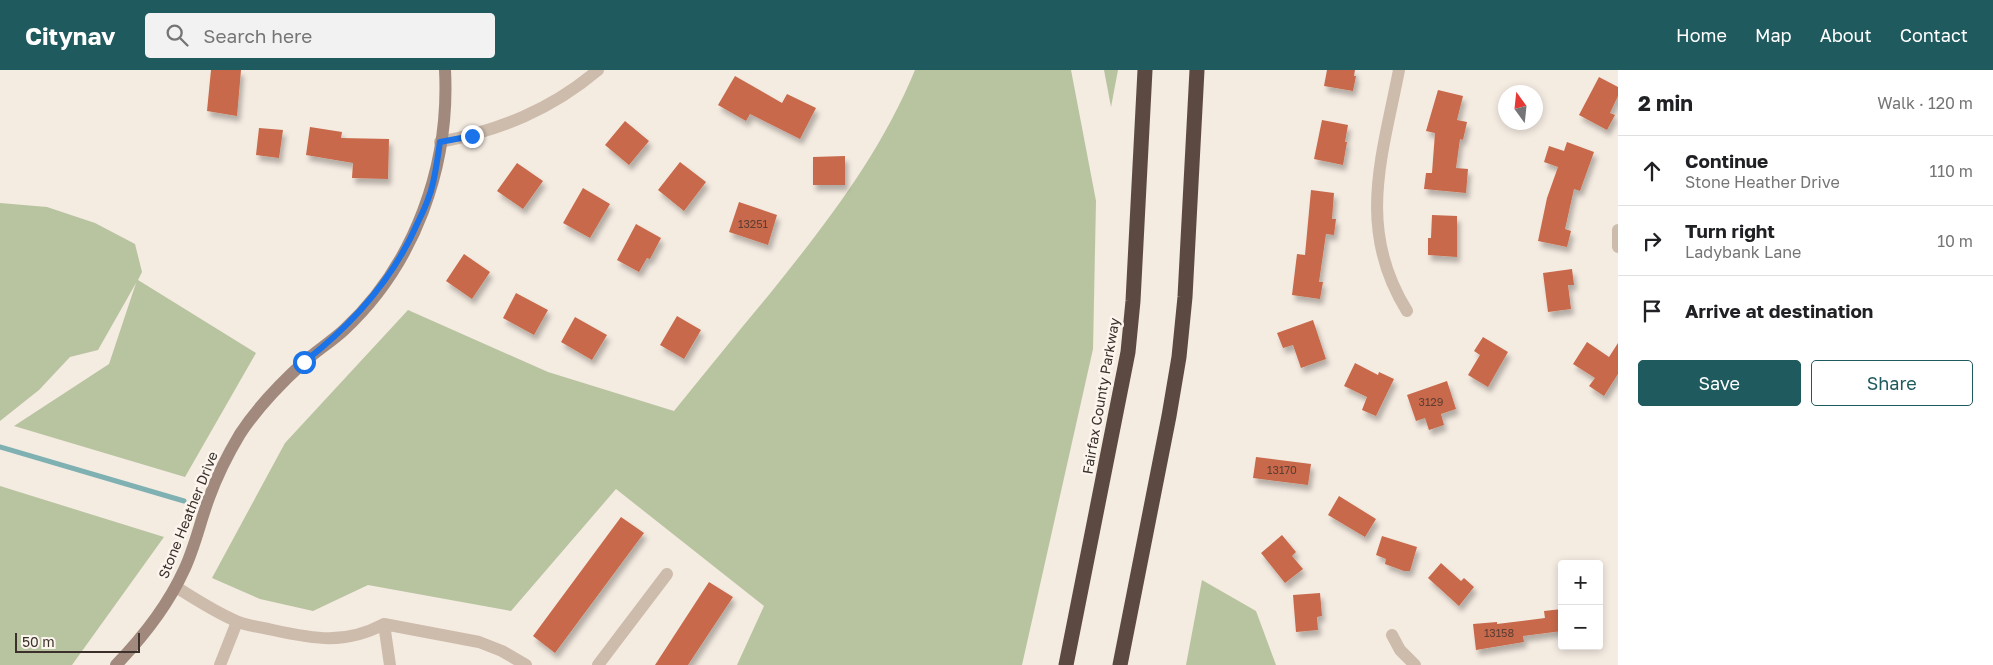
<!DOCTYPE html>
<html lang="en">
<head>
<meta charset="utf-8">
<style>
	:root { --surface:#fff; --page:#f2f2f2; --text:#202124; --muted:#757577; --line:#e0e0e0; --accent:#1f5a5e }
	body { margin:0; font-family:"Golos Text",sans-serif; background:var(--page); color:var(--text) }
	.controls { position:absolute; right:15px; bottom:15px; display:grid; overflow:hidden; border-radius:5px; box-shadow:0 2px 8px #0003 }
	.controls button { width:45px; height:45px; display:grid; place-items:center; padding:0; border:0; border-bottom:1px solid var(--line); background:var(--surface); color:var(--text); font:25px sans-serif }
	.compass { position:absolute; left:1498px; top:15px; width:45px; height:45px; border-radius:50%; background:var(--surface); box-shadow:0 2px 8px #0003; rotate:345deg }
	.scale { position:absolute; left:15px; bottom:12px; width:125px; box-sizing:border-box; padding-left:5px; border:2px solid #3b302b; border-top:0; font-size:14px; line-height:18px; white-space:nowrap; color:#3b302b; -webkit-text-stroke:4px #fbf5ee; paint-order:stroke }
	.stop { position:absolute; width:15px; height:15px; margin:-11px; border:4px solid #1a73e8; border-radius:50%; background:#fff }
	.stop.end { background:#1a73e8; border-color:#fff; box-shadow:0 1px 5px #0008 }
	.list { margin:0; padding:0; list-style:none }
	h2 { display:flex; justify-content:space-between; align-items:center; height:65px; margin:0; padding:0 20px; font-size:21px }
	h2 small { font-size:16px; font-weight:400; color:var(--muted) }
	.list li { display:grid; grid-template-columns:32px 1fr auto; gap:15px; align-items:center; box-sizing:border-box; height:70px; padding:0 20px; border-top:1px solid var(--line) }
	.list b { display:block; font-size:19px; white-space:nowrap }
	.list p { margin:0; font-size:16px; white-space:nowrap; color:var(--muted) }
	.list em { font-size:16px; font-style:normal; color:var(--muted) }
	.actions { display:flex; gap:10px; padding:15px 20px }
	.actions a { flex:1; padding:11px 0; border:1px solid var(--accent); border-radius:5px; text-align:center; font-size:18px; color:var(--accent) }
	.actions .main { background:var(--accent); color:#fff }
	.icon { flex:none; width:28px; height:28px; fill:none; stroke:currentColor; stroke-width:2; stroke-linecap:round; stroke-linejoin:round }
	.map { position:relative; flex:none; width:1618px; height:595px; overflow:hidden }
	header { display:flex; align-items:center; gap:30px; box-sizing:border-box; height:70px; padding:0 25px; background:var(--accent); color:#fff }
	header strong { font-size:24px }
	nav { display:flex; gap:28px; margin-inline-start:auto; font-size:18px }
	.search { width:350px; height:45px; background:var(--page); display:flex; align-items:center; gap:12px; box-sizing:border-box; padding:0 18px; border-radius:5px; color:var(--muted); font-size:19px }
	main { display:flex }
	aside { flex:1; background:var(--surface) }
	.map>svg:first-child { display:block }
	.green { fill:#b8c4a0 }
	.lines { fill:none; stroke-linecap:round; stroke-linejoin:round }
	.stream { stroke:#7fb0b2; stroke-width:5 }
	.building { fill:#c8694b; filter:url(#shadow) }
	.street { stroke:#cdbbac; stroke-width:12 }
	.secondary { stroke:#a18a7d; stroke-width:12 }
	.highway { stroke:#5c4a42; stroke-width:15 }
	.route { stroke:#1a73e8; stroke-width:6 }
	.labels { text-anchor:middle; stroke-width:5; stroke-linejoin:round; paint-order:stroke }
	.number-label { font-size:11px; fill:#5e3e33 }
	.street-label { font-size:14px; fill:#3b302b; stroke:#fbf5ee }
</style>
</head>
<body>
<header>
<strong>Citynav</strong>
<div class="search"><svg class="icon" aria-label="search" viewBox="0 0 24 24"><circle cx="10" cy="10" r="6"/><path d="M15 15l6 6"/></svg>Search here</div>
<nav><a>Home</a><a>Map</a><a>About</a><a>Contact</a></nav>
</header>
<main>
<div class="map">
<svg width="1618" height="595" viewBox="0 0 1618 595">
	<defs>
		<filter id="shadow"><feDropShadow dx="3" dy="5.5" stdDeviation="2.5" flood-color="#0004"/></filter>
	</defs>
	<rect width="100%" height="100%" fill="#f4ebe1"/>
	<path class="green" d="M915,0H1071L1096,131L1093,279L1022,595H737L764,536L616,419L511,541L368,515L313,541L260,529L212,508L285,373L408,240L548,302L674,341C705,303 736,264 768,226C825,155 880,85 915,0Z
		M1104,0H1118L1111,37Z
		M0,133L47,137L95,153L135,174L142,202L138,210L256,283L185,407L14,356L109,294L136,213L98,280L70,287L39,320L0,351Z
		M0,416L164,467L72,595H0Z
		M1202,510L1256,541L1276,595H1186Z"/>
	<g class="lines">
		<path class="stream" d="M0,377L184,431"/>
	</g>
	<path class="building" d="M211,0H241L237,46L207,41Z
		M1327,0H1355L1354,6H1356L1353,21L1324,16Z
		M735,6L782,33L787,24L816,38L800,69L750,44L746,51L718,35Z
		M1599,7L1618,17V26L1610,43L1615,45L1607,60L1579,45Z
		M1438,20L1463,26L1457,50L1467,52L1463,70L1460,69L1456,98L1468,99L1466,123L1424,119L1426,103H1432L1435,63L1426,61Z
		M1322,50L1348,55L1345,72H1347L1343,95L1314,89Z
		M625,51L649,71L629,95L605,75Z
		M310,57L342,62L341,68L389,69L388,109L352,108L353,93L306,85Z
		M259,58L283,60L279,88L256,85Z
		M1567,72L1594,82L1580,121L1574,119L1565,159L1571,161L1567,177L1538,171L1547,128L1558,97L1544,92L1549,76L1564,81Z
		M845,86V115H813V87Z
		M680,92L706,112L684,141L658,120Z
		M517,93L543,111L523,139L497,121Z
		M583,118L610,134L590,168L563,153Z
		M1311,120L1334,123L1332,149H1336L1334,165L1326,164L1319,212H1323L1320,229L1292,225L1297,184L1305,185Z
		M739,132L777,145L768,175L729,162Z
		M1432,145L1457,146V187L1428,185V168H1431Z
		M636,154L661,168L650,189L647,188L639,202L617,190Z
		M464,184L490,202L472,229L446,211Z
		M1572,199L1574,215H1568L1571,239L1548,242L1543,203Z
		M516,223L548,240L534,265L503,248Z
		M677,246L701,260L684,289L660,275Z
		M575,247L607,265L592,290L561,272Z
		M1313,250L1326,289L1301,298L1293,275L1283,278L1277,263Z
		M1483,267L1508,282L1488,317L1468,305L1480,285L1474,281Z
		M1587,272L1609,287L1618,273V304L1604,326L1589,316L1595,308L1573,294Z
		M1355,293L1378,305L1379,302L1394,309L1376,346L1362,340L1367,327L1344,316Z
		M1447,311L1456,339L1441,344L1444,355L1429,360L1425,348L1416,351L1407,325Z
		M1256,387L1311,394L1308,415L1253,408Z
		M1339,426L1376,449L1365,467L1328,445Z
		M621,447L644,463L555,583L533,566Z
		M1282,465L1296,482L1292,486L1303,499L1285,513L1261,483Z
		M1382,466L1417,477L1410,501H1404L1385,494L1386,489L1376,485Z
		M1441,493L1461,511L1464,508L1474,517L1459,536L1428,508Z
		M709,512L733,527L688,595H655Z
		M1320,523L1322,546L1317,547L1318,560L1296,562L1293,525Z
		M1562,539V561L1523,566L1524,572L1476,580L1473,554L1497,552V554L1545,548L1544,541Z"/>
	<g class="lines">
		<path class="street" d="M1399,0C1382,87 1356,159 1407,241
			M440,72C500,60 551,40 598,0
			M1618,160V177
			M176,517C195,529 215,542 236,551C247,556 261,557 273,560C314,569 345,575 384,554L479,572L502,581L526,595
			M384,554L390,595
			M1392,565L1400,580L1415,595
			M220,595L237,552
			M598,595L667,504"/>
		<path class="secondary" d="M116,595C143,567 168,535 184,500C195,477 200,452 209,428C217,406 228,384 240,364C257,338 280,314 303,293C316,281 331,272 344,260C415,194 450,96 445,0"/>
		<path class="highway" d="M1066,595L1128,282L1133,231L1145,0
			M1120,595L1169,346L1179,287L1185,227L1197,0"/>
	</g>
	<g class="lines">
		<path class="route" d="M304,292C353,254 393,210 418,152C424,140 430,127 433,113C436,100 438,86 440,72L472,66"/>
	</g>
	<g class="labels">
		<g class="number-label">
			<text x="753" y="158">13251</text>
			<text x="1431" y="336">3129</text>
			<text x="1282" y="404">13170</text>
			<text x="1499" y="567">13158</text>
		</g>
		<g class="street-label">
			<text transform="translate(1101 326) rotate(-80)" y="5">Fairfax County Parkway</text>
			<text transform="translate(188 445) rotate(-68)" y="5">Stone Heather Drive</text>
		</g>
	</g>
</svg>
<div class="controls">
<button>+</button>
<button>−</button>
</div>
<svg class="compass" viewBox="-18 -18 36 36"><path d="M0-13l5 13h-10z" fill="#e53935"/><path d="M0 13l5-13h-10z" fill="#757577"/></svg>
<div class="scale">50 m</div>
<div class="stop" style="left:304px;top:292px"></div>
<div class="stop end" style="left:472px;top:66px"></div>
</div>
<aside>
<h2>2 min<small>Walk · 120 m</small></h2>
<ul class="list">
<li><svg class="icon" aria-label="ahead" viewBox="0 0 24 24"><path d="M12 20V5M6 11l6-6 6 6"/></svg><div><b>Continue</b><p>Stone Heather Drive</p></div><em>110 m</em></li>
<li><svg class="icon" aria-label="right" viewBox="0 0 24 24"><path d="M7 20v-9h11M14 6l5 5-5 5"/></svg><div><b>Turn right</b><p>Ladybank Lane</p></div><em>10 m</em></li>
<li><svg class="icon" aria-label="arrive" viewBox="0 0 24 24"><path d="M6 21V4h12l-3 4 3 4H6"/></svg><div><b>Arrive at destination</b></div></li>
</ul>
<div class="actions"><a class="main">Save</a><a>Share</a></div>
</aside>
</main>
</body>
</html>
